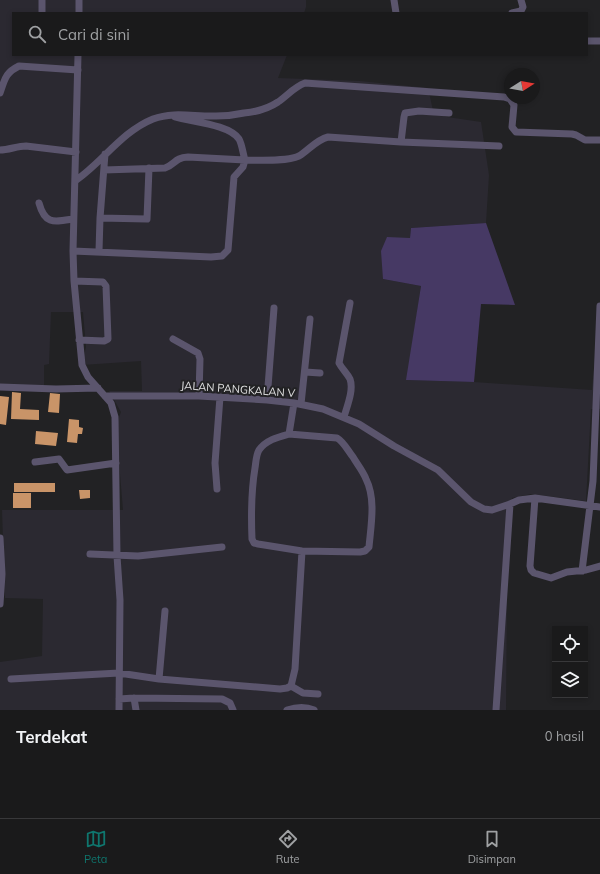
<!DOCTYPE html>
<html lang="id">
<head>
<meta charset="utf-8">
<style>
	:root { --surface:#1a1a1b; --page:#232324; --text:#f1f3f6; --muted:#9fa1a3; --line:#38383a; --accent:#0f766e }
	body { margin:0; font-family:Mulish,sans-serif; background:var(--page); color:var(--text) }
	.controls { position:absolute; right:12px; bottom:12px; display:grid; overflow:hidden; border-radius:0px; box-shadow:0 2px 6px #0003 }
	.controls button { width:36px; height:36px; display:grid; place-items:center; padding:0; border:0; border-bottom:1px solid var(--line); background:var(--surface); color:var(--text); font:20px sans-serif }
	.compass { position:absolute; left:504px; top:68px; width:36px; height:36px; border-radius:50%; background:var(--surface); box-shadow:0 2px 6px #0003; rotate:79deg }
	.list { margin:0; padding:0; list-style:none }
	h2 { display:flex; justify-content:space-between; align-items:center; height:52px; margin:0; padding:0 16px; font-size:17px }
	h2 small { font-size:13px; font-weight:400; color:var(--muted) }
	.icon { flex:none; width:22px; height:22px; fill:none; stroke:currentColor; stroke-width:2; stroke-linecap:round; stroke-linejoin:round }
	.map { position:relative; flex:none; width:600px; height:710px; overflow:hidden }
	.search { position:absolute; background:var(--surface); box-shadow:0 2px 6px #0003; left:12px; right:12px; top:12px; height:44px; display:flex; align-items:center; gap:10px; box-sizing:border-box; padding:0 14px; border-radius:0px; color:var(--muted); font-size:15px }
	.sheet { height:108px; background:var(--surface) }
	nav { display:flex; justify-content:space-around; align-items:center; box-sizing:border-box; height:56px; border-top:1px solid var(--line); background:var(--surface); font-size:11px; color:var(--muted) }
	nav a { display:grid; justify-items:center; gap:2px }
	nav .on { color:var(--accent) }
	.map>svg:first-child { display:block }
	.built { fill:#2b2931 }
	.green { fill:#463964 }
	.building { fill:#c99468 }
	.lines { fill:none; stroke-linecap:round; stroke-linejoin:round }
	.minor { stroke:#5b556d; stroke-width:7 }
	.labels { text-anchor:middle; stroke-width:4; stroke-linejoin:round; paint-order:stroke }
	.street-label { font-size:11px; fill:#e1e1e2; stroke:#222224 }
</style>
</head>
<body>
<div class="map">
<svg width="600" height="710" viewBox="0 0 600 710">
	<rect width="100%" height="100%" fill="#222224"/>
	<path class="built" d="M0,0H306V7L304,13H13V55H287L278,78L360,81L428,88L434,115L481,122L489,175L486,223L411,228L410,238L383,279L421,286L407,380L474,382L592,390L599,310H600V409H591L586,501L531,494L512,498L507,585L506,710H0V662L42,656L43,599L5,598L2,510H123L116,426L121,412L109,391H142L141,361L82,365L86,347L83,312H51L49,364L44,365V386L0,385Z"/>
	<path class="green" d="M486,223L515,305L481,304L474,382L406,380L421,286L383,279L381,251L387,237L410,238L411,228Z"/>
	<path class="building" d="M12,392L21,393L20,409L39,410V420L11,419Z
		M50,393L60,394L59,413L48,412Z
		M0,396L9,397L6,425L0,424Z
		M69,419L79,420V427L83,428L82,434H78L77,443L67,442Z
		M36,431L58,433L56,446L35,444Z
		M14,483H55V492H14Z
		M79,490H90V498L80,499Z
		M13,493H31V508H13Z"/>
	<g class="lines">
		<path class="minor" d="M394,0L396,13
			M42,13V0
			M79,13V0
			M512,13L521,11L523,7L521,0
			M587,41H600
			M78,55L73,251L74,281L82,365L88,377L111,403L115,417L117,556L120,600L119,710
			M0,93C5,79 5,73 19,66L78,70
			M175,117C191,122 229,124 239,139C242,144 243,154 245,160C259,160 286,162 299,156C309,150 316,140 328,137L401,142L499,146
			M401,142L404,117L405,113L419,111L449,113
			M0,150C9,150 17,146 26,146L76,152
			M105,154L100,218L147,219L149,168
			M75,181C102,163 121,132 153,119C174,111 195,117 216,116C225,116 235,115 244,113C255,112 269,108 278,102C288,95 294,87 305,83L504,97L510,99L514,105L512,127L516,132L572,134L576,135L585,140H600
			M39,203C45,225 54,222 73,219
			M73,251L211,257L222,256L228,250L234,177L243,167L245,160L188,157C174,158 176,164 165,168L104,170
			M99,251L100,218
			M74,281L103,282L106,286L108,339L104,341L79,340
			M173,339L198,353L200,359L199,396
			M305,372L320,373
			M0,387L56,389L98,388
			M105,396H199L267,400L294,403L323,409L359,424L394,446L438,470L471,502L484,509L492,510L510,504L519,500L535,498L600,507
			M267,400L274,308
			M301,404L310,319
			M344,417C347,406 354,390 350,379C347,373 342,369 339,363L350,303
			M289,434L337,438C344,442 348,451 353,457C357,464 363,471 366,479C376,499 371,525 369,547L365,551L360,552L302,551L258,544L254,543L252,539C251,515 251,492 255,468C256,462 256,455 259,450C266,440 278,437 289,434L294,403
			M35,462L59,459L67,470L116,463
			M217,489L215,463L220,397
			M535,498L530,566L531,570L534,573L551,578L567,572L586,570L600,566
			M0,538L2,574L0,604
			M90,554L138,556L222,547
			M582,571L593,481L600,306
			M11,679L119,673L159,679L280,689L287,688L291,686L295,669L302,551
			M159,679L165,611
			M291,686L303,693L318,694
			M134,698L136,710
			M119,699L134,698L222,699L230,703L233,710
			M287,710C296,707 305,706 314,710
			M496,710L510,504"/>
	</g>
	<g class="labels">
		<g class="street-label">
			<text transform="translate(238 389) rotate(4)" y="4">JALAN PANGKALAN V</text>
		</g>
	</g>
</svg>
<div class="controls">
<button><svg class="icon" aria-label="locate" viewBox="0 0 24 24"><circle cx="12" cy="12" r="6"/><path d="M12 2v4M12 18v4M2 12h4M18 12h4"/></svg></button>
<button><svg class="icon" aria-label="layers" viewBox="0 0 24 24"><path d="M12 4l9 5-9 5-9-5zM3 14l9 5 9-5"/></svg></button>
</div>
<svg class="compass" viewBox="-18 -18 36 36"><path d="M0-13l5 13h-10z" fill="#e53935"/><path d="M0 13l5-13h-10z" fill="#9fa1a3"/></svg>
<div class="search"><svg class="icon" aria-label="search" viewBox="0 0 24 24"><circle cx="10" cy="10" r="6"/><path d="M15 15l6 6"/></svg>Cari di sini</div>
</div>
<section class="sheet">
<h2>Terdekat<small>0 hasil</small></h2>
<ul class="list">
</ul>
</section>
<nav>
<a class="on"><svg class="icon" aria-label="map" viewBox="0 0 24 24"><path d="M3 6l6-2 6 2 6-2v14l-6 2-6-2-6 2zM9 4v14M15 6v14"/></svg>Peta</a>
<a><svg class="icon" aria-label="directions" viewBox="0 0 24 24"><path d="M12 3l9 9-9 9-9-9zM9 14v-3h6M13 9l2 2-2 2"/></svg>Rute</a>
<a><svg class="icon" aria-label="saved" viewBox="0 0 24 24"><path d="M7 4h10v16l-5-4-5 4z"/></svg>Disimpan</a>
</nav>
</body>
</html>
